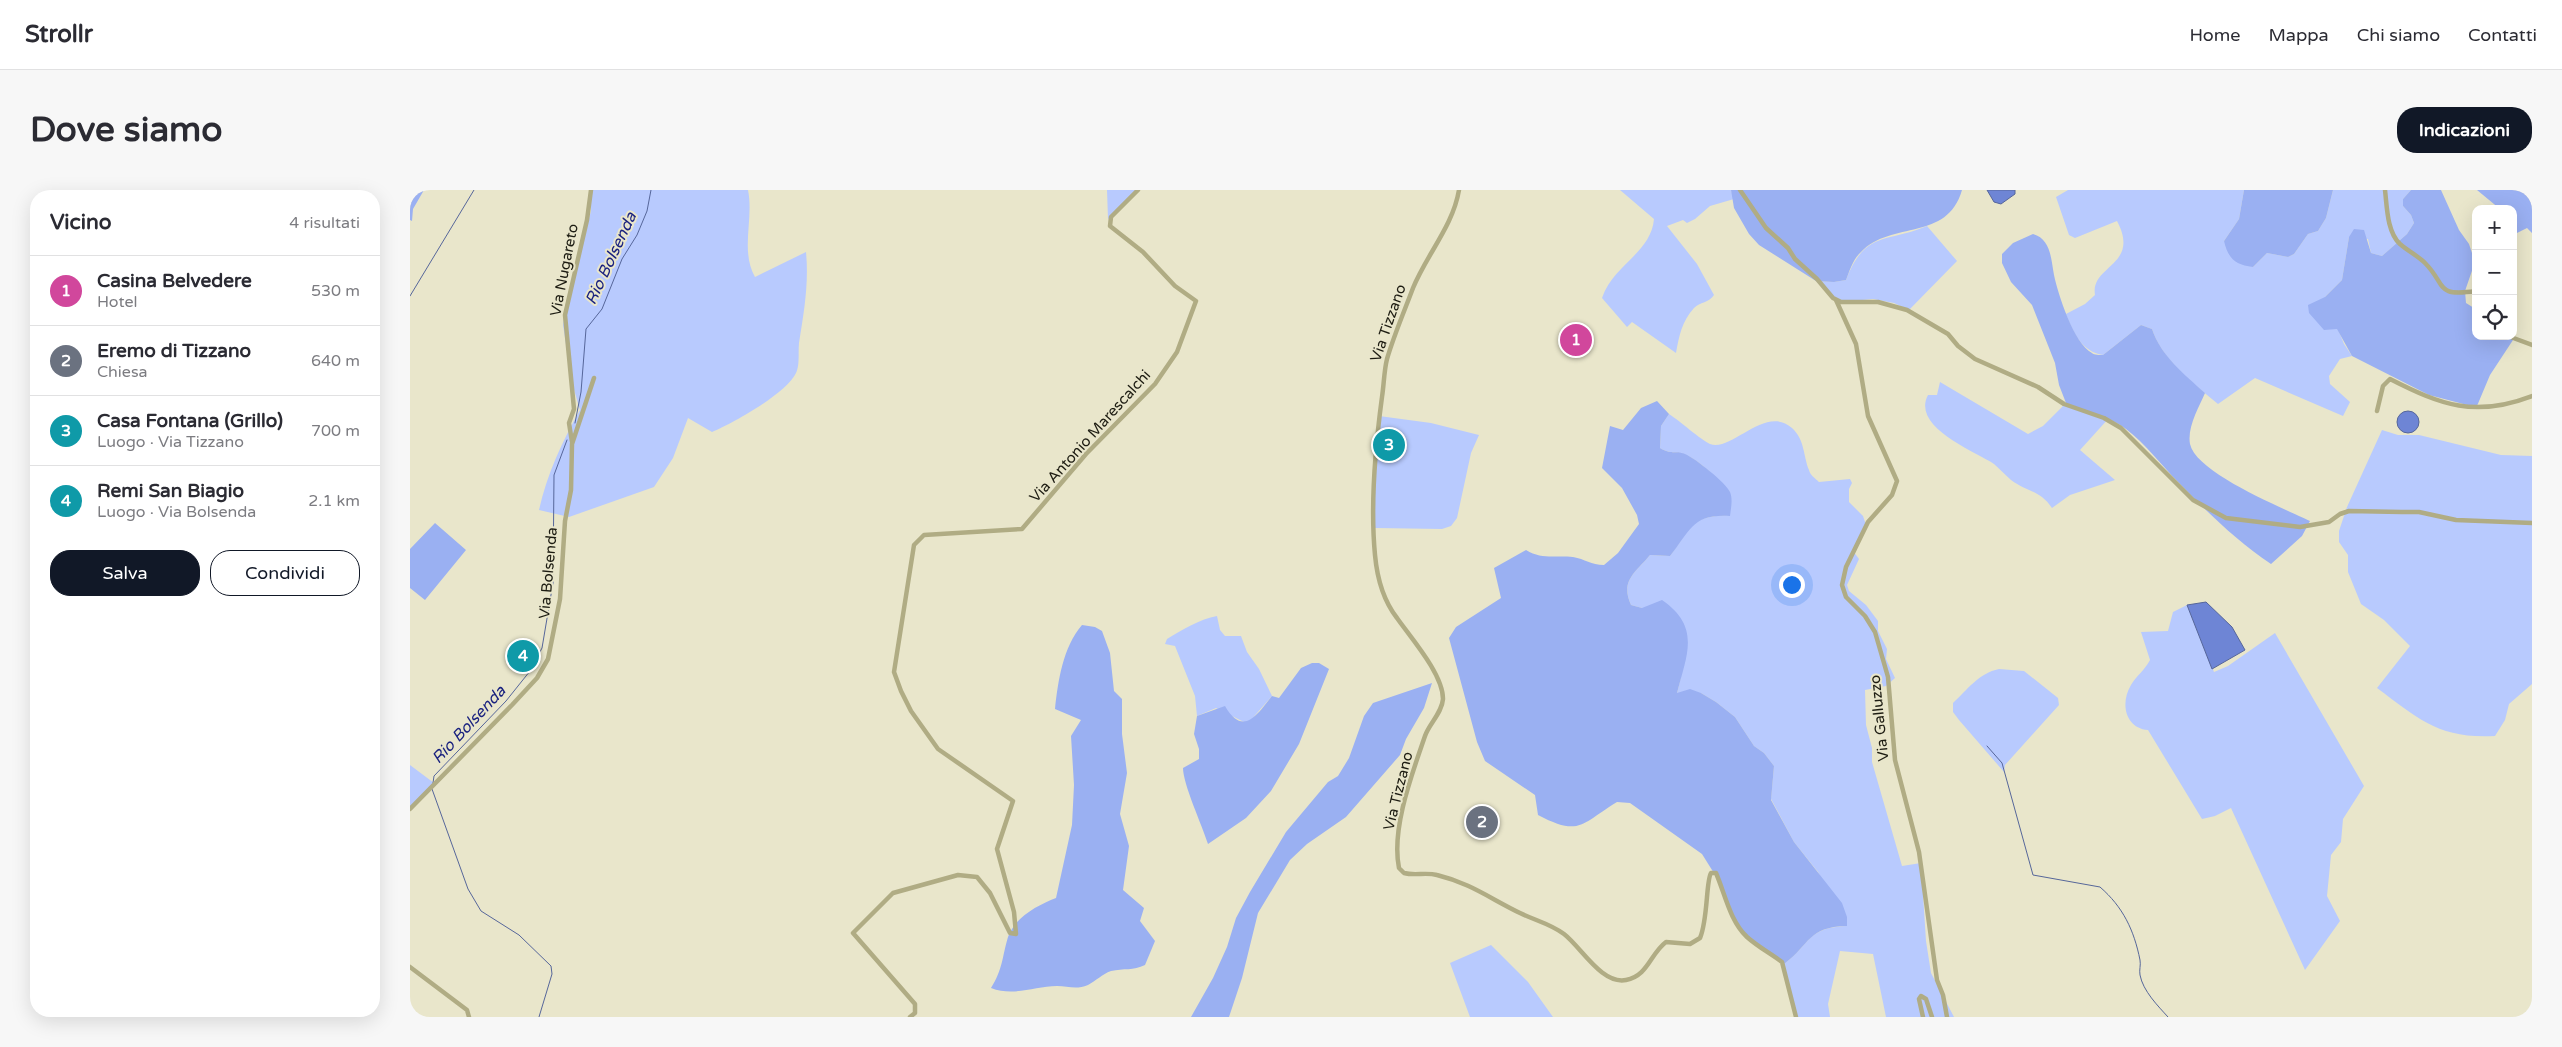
<!DOCTYPE html>
<html lang="it">
<head>
<meta charset="utf-8">
<style>
	:root { --surface:#fff; --page:#f7f7f7; --text:#2b2b33; --muted:#7c7c81; --line:#e1e1e2; --accent:#111827 }
	body { margin:0; font-family:"Varela Round",sans-serif; background:var(--page); color:var(--text) }
	.controls { position:absolute; right:15px; top:15px; display:grid; overflow:hidden; border-radius:10px; box-shadow:0 5px 20px #0002 }
	.controls button { width:45px; height:45px; display:grid; place-items:center; padding:0; border:0; border-bottom:1px solid var(--line); background:var(--surface); color:var(--text); font:25px sans-serif }
	.you { position:absolute; left:1381px; top:394px; width:18px; height:18px; margin:-12px; border:4px solid #fff; border-radius:50%; background:#1a73e8; box-shadow:0 0 0 8px #1a73e833 }
	.badge { display:grid; place-items:center; width:32px; height:32px; border-radius:50%; background:var(--accent); color:#fff; font-size:16px; font-weight:700 }
	.pin { position:absolute; translate:-50% -50%; border:2px solid #fff; box-shadow:0 1px 5px #0006 }
	.list { margin:0; padding:0; list-style:none }
	h2 { display:flex; justify-content:space-between; align-items:center; height:65px; margin:0; padding:0 20px; font-size:21px }
	h2 small { font-size:16px; font-weight:400; color:var(--muted) }
	.list li { display:grid; grid-template-columns:32px 1fr auto; gap:15px; align-items:center; box-sizing:border-box; height:70px; padding:0 20px; border-top:1px solid var(--line) }
	.list b { display:block; font-size:19px; white-space:nowrap }
	.list p { margin:0; font-size:16px; white-space:nowrap; color:var(--muted) }
	.list em { font-size:16px; font-style:normal; color:var(--muted) }
	.actions { display:flex; gap:10px; padding:15px 20px }
	.actions a { flex:1; padding:11px 0; border:1px solid var(--accent); border-radius:20px; text-align:center; font-size:18px; color:var(--accent) }
	.actions .main { background:var(--accent); color:#fff }
	.icon { flex:none; width:28px; height:28px; fill:none; stroke:currentColor; stroke-width:2; stroke-linecap:round; stroke-linejoin:round }
	.map { position:relative; flex:none; width:2122px; height:827px; overflow:hidden; border-radius:20px }
	header { display:flex; align-items:center; gap:30px; box-sizing:border-box; height:70px; padding:0 25px; background:var(--surface); border-bottom:1px solid var(--line) }
	header strong { font-size:24px }
	nav { display:flex; gap:28px; margin-inline-start:auto; font-size:18px }
	.intro { display:flex; align-items:center; justify-content:space-between; box-sizing:border-box; height:120px; padding:0 30px }
	h1 { margin:0; font-size:35px }
	.button { padding:12px 22px; border-radius:20px; background:var(--accent); color:#fff; font-size:18px; font-weight:700 }
	main { display:flex; gap:30px; padding:0 30px }
	aside { flex:1; background:var(--surface); border-radius:20px; box-shadow:0 5px 20px #0002 }
	.map>svg:first-child { display:block }
	.green { fill:#b8cafe }
	.forest { fill:#9ab0f2 }
	.water { fill:#6e85d5; stroke:#56669a }
	.lines { fill:none; stroke-linecap:round; stroke-linejoin:round }
	.stream { stroke:#56669a; stroke-width:1 }
	.minor { stroke:#b0ac84; stroke-width:4.5 }
	.labels { text-anchor:middle; stroke-width:4; stroke-linejoin:round; paint-order:stroke }
	.street-label { font-size:15px; fill:#1d1c12; stroke:#e9e6cb }
	.water-label { font-size:16px; font-style:italic; fill:#1a227f; stroke:#e9e6cb }
</style>
</head>
<body>
<header>
<strong>Strollr</strong>
<nav><a>Home</a><a>Mappa</a><a>Chi siamo</a><a>Contatti</a></nav>
</header>
<div class="intro"><h1>Dove siamo</h1><a class="button">Indicazioni</a></div>
<main>
<aside>
<h2>Vicino<small>4 risultati</small></h2>
<ul class="list">
<li><span class="badge" style="background:#d1479c">1</span><div><b>Casina Belvedere</b><p>Hotel</p></div><em>530 m</em></li>
<li><span class="badge" style="background:#6b7280">2</span><div><b>Eremo di Tizzano</b><p>Chiesa</p></div><em>640 m</em></li>
<li><span class="badge" style="background:#0f9aa8">3</span><div><b>Casa Fontana (Grillo)</b><p>Luogo · Via Tizzano</p></div><em>700 m</em></li>
<li><span class="badge" style="background:#0f9aa8">4</span><div><b>Remi San Biagio</b><p>Luogo · Via Bolsenda</p></div><em>2.1 km</em></li>
</ul>
<div class="actions"><a class="main">Salva</a><a>Condividi</a></div>
</aside>
<div class="map">
<svg width="2122" height="827" viewBox="0 0 2122 827">
	<rect width="100%" height="100%" fill="#e9e6cb"/>
	<path class="green" d="M181,0H338C344,29 330,60 345,87L396,62C399,93 394,122 389,153C388,162 390,175 386,183C377,203 322,234 302,242L278,228L263,268L244,297L159,327L129,320C137,284 152,252 170,220L162,193L153,135L156,115L181,21Z
		M697,0H730L698,29Z
		M1210,0H1321L1324,9L1300,16L1285,29L1277,33L1273,30L1257,36L1287,74L1304,105C1299,113 1290,112 1284,118C1272,131 1269,146 1266,163L1222,132L1217,137L1192,108C1203,75 1241,63 1244,29Z
		M1658,0H1834L1829,29L1814,51L1843,77L1857,63L1878,67L1884,64L1898,44L1908,41L1916,28L1923,0H2001L1993,9V16L2001,25L2004,33L1997,44L1972,66L1961,63L1958,49L1939,47L1932,90L1915,107L1934,154L1942,166L1930,169L1919,186L1920,194L1940,212L1933,226L1845,188L1808,214C1783,193 1752,170 1742,139L1731,135L1693,165C1672,162 1663,142 1656,124L1675,114L1685,105C1680,75 1731,76 1707,31L1665,48L1659,45L1646,7Z
		M1517,36L1547,71L1499,120L1484,113L1463,109L1432,112L1423,108L1406,91L1424,92L1436,90C1455,40 1477,53 1517,36Z
		M1530,192L1618,244L1633,236L1656,213L1699,228L1670,260L1705,290L1660,305L1642,318C1630,300 1617,302 1601,290C1595,285 1590,279 1584,274C1564,261 1501,237 1518,205H1527Z
		M1259,224C1270,231 1291,250 1300,254C1321,263 1355,214 1382,238C1395,250 1393,265 1399,280C1400,285 1405,288 1409,292L1440,289L1442,293L1439,299V312L1453,326L1456,335L1443,361L1449,369L1437,395L1439,401L1456,415L1468,431V441L1477,459L1476,469L1485,488L1476,496L1455,500L1456,535L1462,558V572L1492,676L1511,673L1516,751L1521,783L1544,827H1476L1463,764L1430,761L1418,814L1420,827H1385L1374,774C1401,754 1396,738 1436,736L1408,682L1384,652L1361,609L1364,576L1354,563L1344,556L1325,527L1306,512L1291,503H1267L1271,487L1232,418L1221,415C1210,391 1225,383 1240,365L1260,366C1284,335 1277,327 1320,325L1319,301C1306,288 1292,272 1276,265C1266,260 1261,265 1250,258L1251,236Z
		M969,226L1021,233L1069,245L1061,263L1047,328L1041,336L1032,339L965,338V280Z
		M1972,240L1988,245H2009L2091,265L2122,266V494L2099,514L2095,530L2085,546C2029,549 2009,529 1967,498L2000,456L1974,430L1951,414L1938,382V365L1929,352V341L1937,317Z
		M1777,415L1804,482L1818,476L1865,443L1954,596L1933,629L1931,652L1921,665L1917,706L1930,731L1895,780L1821,618L1805,626L1792,629L1738,540C1715,538 1710,513 1721,495C1726,486 1735,480 1740,470L1731,442L1758,441L1763,422Z
		M807,426L810,440L815,446H831L837,462L849,479L862,506L840,531L834,532L806,518L787,526L785,506L765,456L755,454L757,449C772,440 790,429 807,426Z
		M1589,479L1614,481L1643,504L1648,508L1649,515L1595,575L1594,582L1549,530L1543,522V513C1557,500 1569,483 1589,479Z
		M0,575L24,593L0,620Z
		M1081,755L1118,792L1143,827H1060L1040,773Z"/>
	<path class="forest" d="M0,0H14L3,19L2,31L0,30Z
		M1321,0H1552C1537,52 1482,30 1451,62C1443,69 1440,80 1436,90L1424,92L1406,91L1349,55L1339,44L1324,18Z
		M1834,0H1923L1916,28L1908,41L1898,44L1884,64L1878,67L1857,63L1843,77C1825,75 1818,68 1814,51L1829,29Z
		M2001,0H2031L2049,40L2059,54L2065,72L2055,101L2056,113L2064,118L2066,146H2099L2103,150L2080,185L2067,216H2061L2019,205L1942,166L1927,139L1914,140L1899,123L1898,115L1915,107L1932,90L1939,47L1944,39L1954,40L1961,63L1972,66L1997,44L2004,33L2001,25L1993,16V9Z
		M2067,0H2122V43L2117,38L2103,45V19H2090Z
		M1623,44C1641,49 1641,69 1644,85C1648,104 1664,154 1682,163C1684,165 1690,165 1693,165L1731,135L1742,139C1751,166 1774,184 1795,203C1789,217 1777,237 1780,254C1786,283 1873,318 1900,331L1892,346L1861,374C1827,351 1798,323 1769,293C1751,275 1736,254 1716,239C1698,225 1676,223 1656,213L1649,195L1645,173L1622,115L1601,92L1592,73V64L1603,53Z
		M1247,211L1259,224L1251,236L1250,258C1261,265 1265,260 1275,264C1285,268 1316,293 1320,302C1323,310 1321,317 1320,326C1282,324 1281,340 1260,366L1240,365C1225,383 1210,391 1221,415L1232,418L1252,410C1291,437 1277,464 1267,503L1280,499L1291,503L1306,512L1325,527L1344,556L1354,563L1364,576L1361,610L1384,652L1432,713L1437,727V736C1397,737 1401,754 1374,774L1339,749L1325,733L1312,696L1292,664L1220,613L1207,612C1171,634 1170,647 1128,625L1125,605L1075,571L1067,552L1039,448L1046,437L1091,408L1084,378L1116,360C1132,370 1145,365 1163,367C1175,369 1181,375 1194,375L1208,363L1229,334L1227,325L1212,298L1192,278L1200,236L1213,240L1231,218Z
		M25,333L56,360L15,410L0,398V359Z
		M672,435L685,437L692,441L700,463L704,501L712,509V544L717,583L710,624L719,656L713,700L734,718L730,731L745,751L735,775C723,781 714,778 701,781C692,784 686,791 678,795C666,800 658,796 647,796C625,796 604,807 581,798C593,779 592,767 598,747C605,727 628,715 646,708L662,635L664,595L661,546L671,530L645,519C648,491 653,457 672,435Z
		M902,473H909L919,479L889,554L861,601L836,628L798,654C792,635 773,594 773,578L789,569V559L784,544L787,526L815,516C833,547 847,525 862,506L869,508L891,478Z
		M1022,493L1014,518L996,549L990,565L936,627L897,654L880,670L848,723L832,788L819,827H781L803,788L817,757L826,728L840,702L876,642L918,592L928,586L939,568L954,526L963,513Z"/>
	<path class="water" d="M1577,0H1605V4L1591,14L1584,12Z
		M1987 232a11 11 0 1 1 22 0a11 11 0 1 1-22 0Z
		M1796,412L1822,437L1835,460L1802,479L1777,415Z"/>
	<g class="lines">
		<path class="stream" d="M0,106L64,0
			M165,233L171,202L176,139L192,119L212,69L227,45L237,21L241,0
			M1577,556L1592,573L1623,685L1690,697C1713,717 1724,740 1730,770C1731,775 1729,780 1730,785C1733,801 1748,816 1758,827
			M23,593L24,586L96,511L120,481L132,458L143,393L144,285L157,250
			M22,599L58,699L71,721L109,745L141,776L142,784L129,827"/>
		<path class="minor" d="M1049,0C1043,36 1017,64 1003,98C994,122 984,145 977,169C974,181 974,194 972,207C965,259 960,313 965,365C967,387 973,410 987,428C1001,448 1033,484 1033,509C1032,523 1019,534 1015,546C1002,584 981,639 989,678L994,683C1005,686 1016,682 1027,685C1060,693 1081,709 1110,723C1124,730 1141,734 1154,744C1171,757 1192,795 1216,790C1238,786 1240,764 1256,752L1280,754L1290,748C1298,730 1296,690 1301,683H1306C1315,704 1320,731 1337,747C1347,756 1361,764 1372,772L1386,827
			M1330,0L1356,38L1378,58L1385,69L1407,89L1423,108L1431,112H1468L1497,120L1538,144L1548,156L1565,169L1628,197L1654,214L1694,228L1711,238L1783,310L1816,328L1890,337L1919,332L1930,324L1939,321L1992,322H2009L2046,330L2122,333
			M1975,0C1977,17 1977,42 1990,54C1998,61 2008,66 2015,73C2037,95 2024,107 2066,101
			M1426,110L1446,154L1458,226L1487,291L1482,305L1458,332L1436,377L1432,395L1436,407L1455,426L1465,442L1478,487L1485,570L1509,662L1527,790L1533,805L1537,827
			M2098,146L2122,155
			M1967,221L1973,196L1980,189C2031,215 2065,228 2122,206
			M162,252L159,233L164,219L155,125L177,30L181,0
			M0,619L102,515L127,488L138,469L150,409L155,331L161,300L162,254L184,188
			M0,777L57,820L59,827
			M500,827L505,823V814L443,743L483,703L548,685L567,687L580,703L600,743L606,744L604,722L587,659L603,611L528,559L501,521L491,501L484,482L504,355L514,345L612,339L676,264L745,194L767,162L786,111L765,96L733,62L700,36L701,27L728,0
			M1513,827L1509,809L1511,806L1516,809L1522,827"/>
	</g>
	<g class="labels">
		<g class="street-label">
			<text transform="translate(154 80) rotate(-79)" y="5">Via Nugareto</text>
			<text transform="translate(978 133) rotate(-71)" y="5">Via Tizzano</text>
			<text transform="translate(680 246) rotate(-48)" y="5">Via Antonio Marescalchi</text>
			<text transform="translate(138 383) rotate(-85)" y="5">Via Bolsenda</text>
			<text transform="translate(1469 528) rotate(-96)" y="5">Via Galluzzo</text>
			<text transform="translate(988 601) rotate(-76)" y="5">Via Tizzano</text>
		</g>
		<g class="water-label">
			<text transform="translate(200 68) rotate(-65)" y="6">Rio Bolsenda</text>
			<text transform="translate(58 534) rotate(-47)" y="6">Rio Bolsenda</text>
		</g>
	</g>
</svg>
<div class="controls">
<button>+</button>
<button>−</button>
<button><svg class="icon" aria-label="locate" viewBox="0 0 24 24"><circle cx="12" cy="12" r="6"/><path d="M12 2v4M12 18v4M2 12h4M18 12h4"/></svg></button>
</div>
<div class="you"></div>
<div class="pin badge" style="left:1166px;top:150px;background:#d1479c">1</div>
<div class="pin badge" style="left:1072px;top:632px;background:#6b7280">2</div>
<div class="pin badge" style="left:979px;top:255px;background:#0f9aa8">3</div>
<div class="pin badge" style="left:113px;top:466px;background:#0f9aa8">4</div>
</div>
</main>
</body>
</html>
